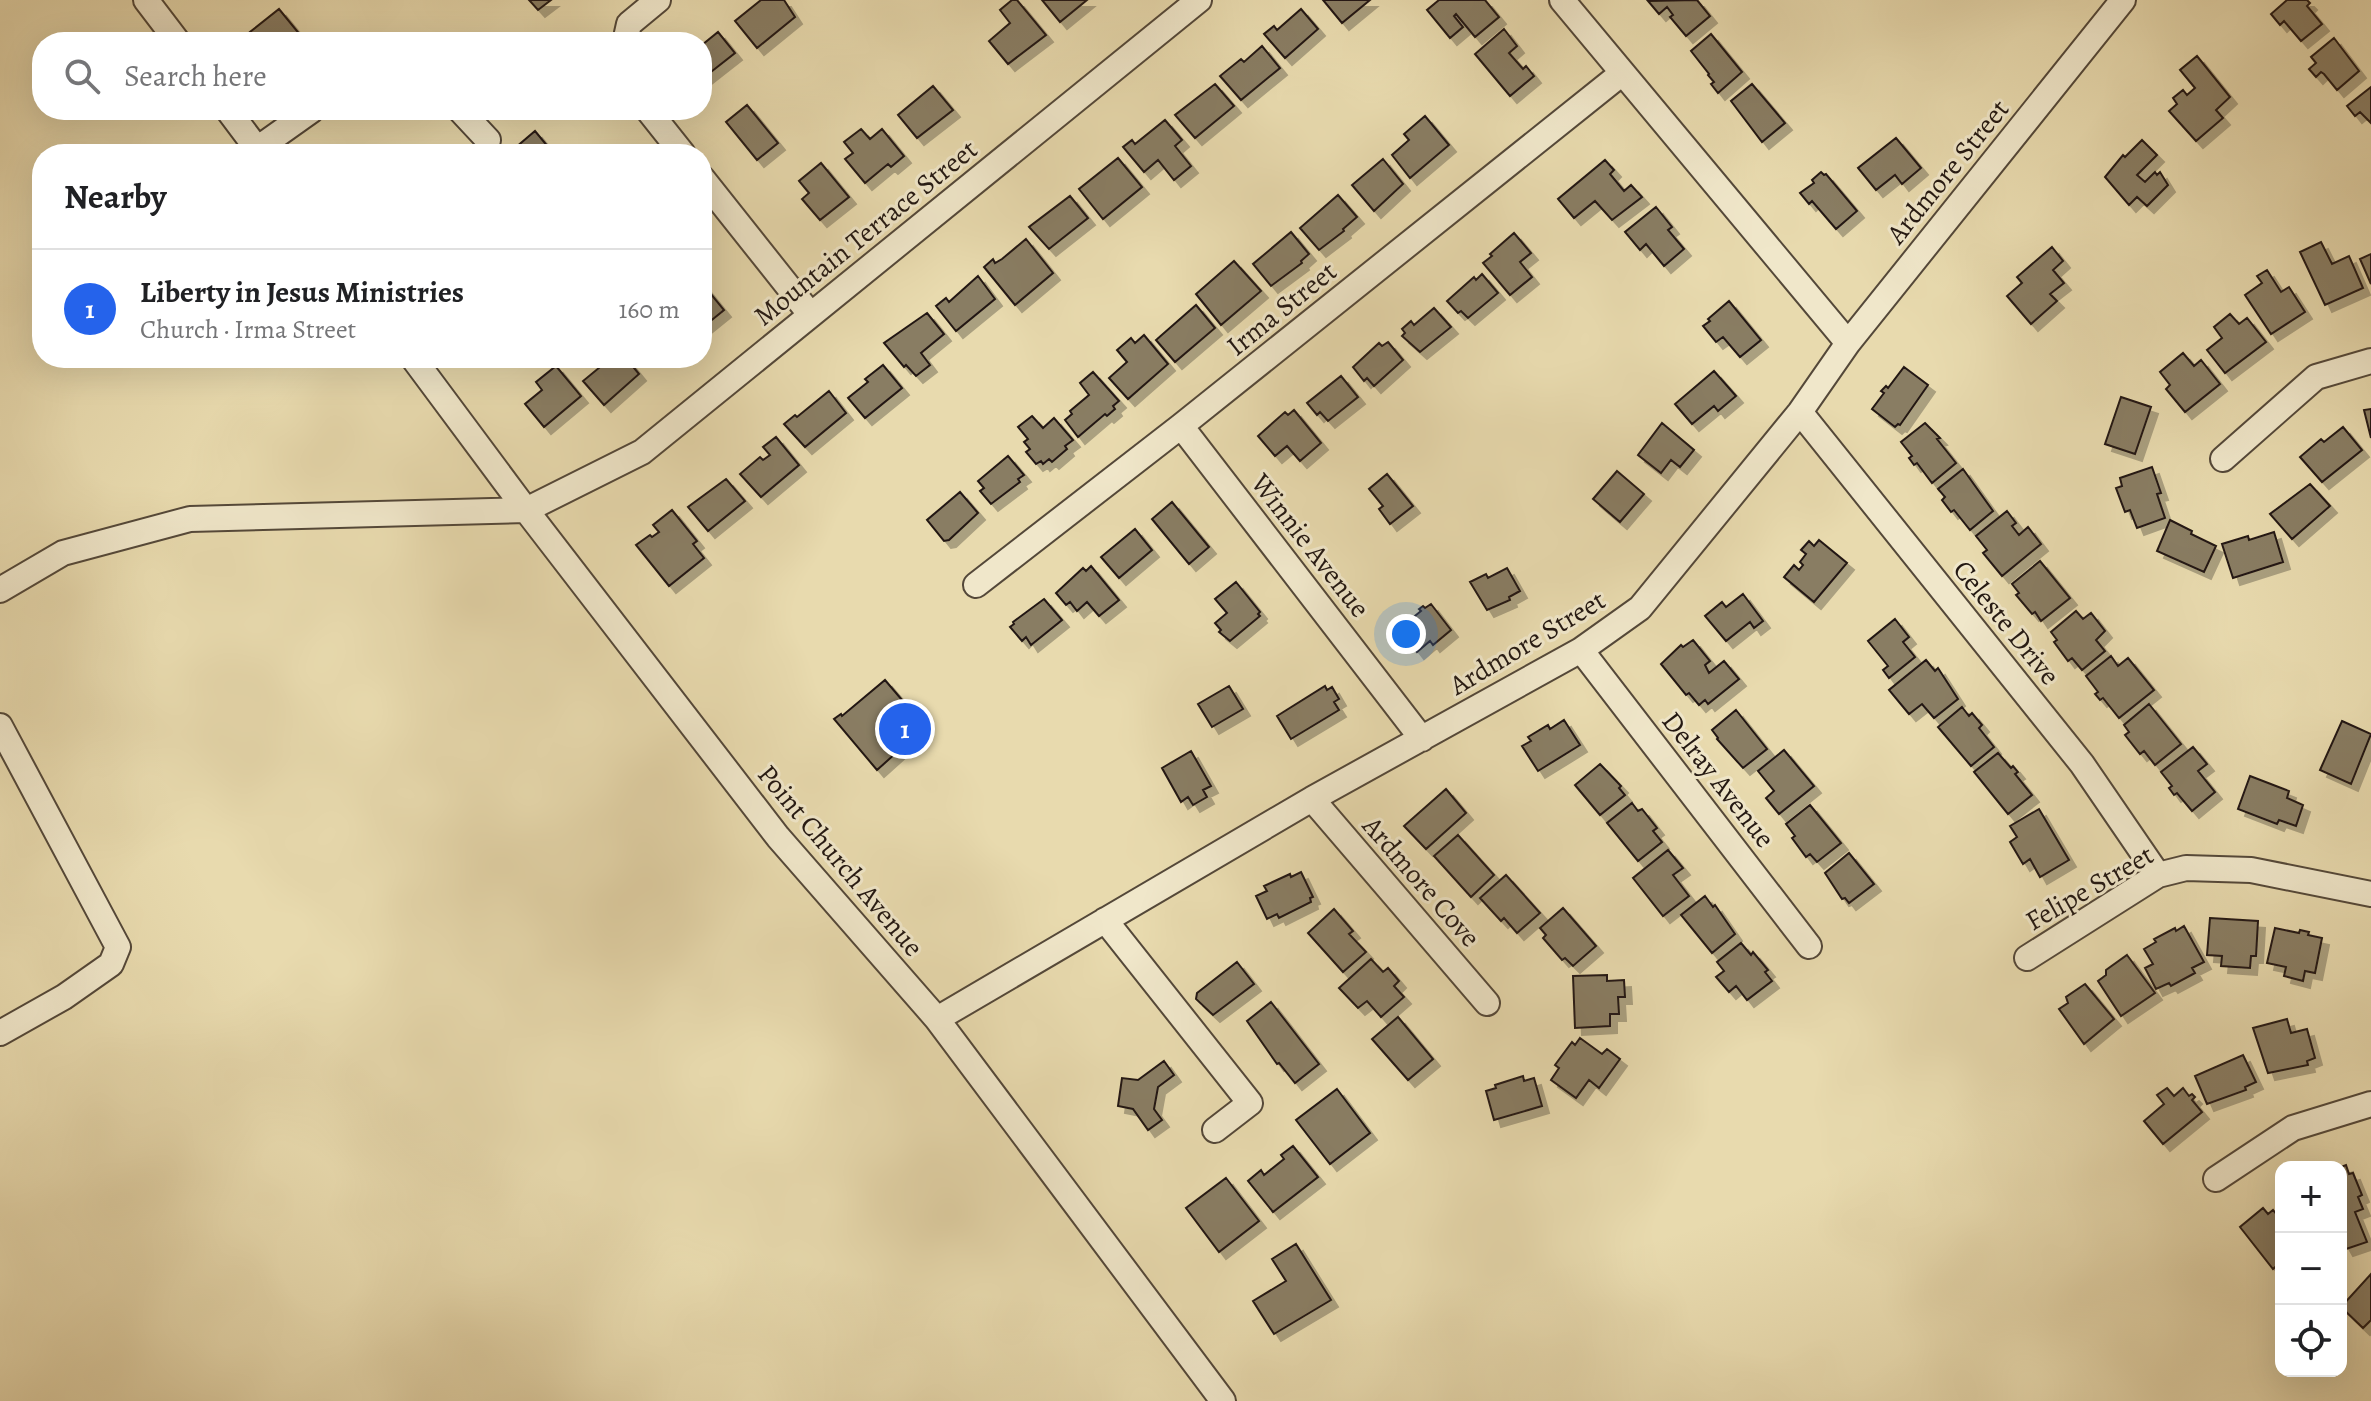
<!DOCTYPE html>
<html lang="en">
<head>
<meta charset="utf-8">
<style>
	:root { --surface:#fff; --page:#f2f2f2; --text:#202124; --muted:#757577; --line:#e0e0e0; --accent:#2563eb }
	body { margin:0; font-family:Alegreya,serif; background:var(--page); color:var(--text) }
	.controls { position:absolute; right:24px; bottom:24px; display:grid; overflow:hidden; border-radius:16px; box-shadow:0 8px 32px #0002 }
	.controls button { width:72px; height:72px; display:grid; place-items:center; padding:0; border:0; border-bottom:2px solid var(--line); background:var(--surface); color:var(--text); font:40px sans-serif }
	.you { position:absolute; left:1406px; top:634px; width:28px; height:28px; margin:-20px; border:6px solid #fff; border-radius:50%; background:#1a73e8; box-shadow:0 0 0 12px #1a73e833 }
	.badge { display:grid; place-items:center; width:52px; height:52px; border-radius:50%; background:var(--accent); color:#fff; font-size:26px; font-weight:700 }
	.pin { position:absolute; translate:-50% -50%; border:4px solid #fff; box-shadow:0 2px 8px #0006 }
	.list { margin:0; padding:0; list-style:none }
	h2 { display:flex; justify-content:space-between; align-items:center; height:104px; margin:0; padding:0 32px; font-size:34px }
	h2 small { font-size:26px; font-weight:400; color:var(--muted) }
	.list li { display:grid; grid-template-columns:52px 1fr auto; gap:24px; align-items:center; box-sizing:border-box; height:120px; padding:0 32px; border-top:2px solid var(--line) }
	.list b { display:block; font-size:30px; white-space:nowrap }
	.list p { margin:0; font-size:26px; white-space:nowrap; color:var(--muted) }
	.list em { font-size:26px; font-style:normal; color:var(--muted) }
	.icon { flex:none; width:44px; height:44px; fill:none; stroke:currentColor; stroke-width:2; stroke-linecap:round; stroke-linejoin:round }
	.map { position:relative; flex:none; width:2371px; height:1401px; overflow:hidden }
	.search { position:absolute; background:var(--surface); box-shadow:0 8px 32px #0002; left:32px; top:32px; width:680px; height:88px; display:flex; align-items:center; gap:20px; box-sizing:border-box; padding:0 28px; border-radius:32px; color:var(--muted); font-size:30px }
	.panel { position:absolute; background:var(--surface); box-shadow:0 8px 32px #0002; left:32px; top:144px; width:680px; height:224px; border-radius:32px }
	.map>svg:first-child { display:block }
	.building { fill:#897d63; stroke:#231812; stroke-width:2; filter:url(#shadow) }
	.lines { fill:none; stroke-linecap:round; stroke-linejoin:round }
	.minor-casing { stroke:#544839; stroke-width:28 }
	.minor { stroke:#f0e7ca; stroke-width:24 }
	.labels { text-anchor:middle; stroke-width:6; stroke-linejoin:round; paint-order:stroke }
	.street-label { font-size:28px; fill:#231812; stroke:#f0e7ca }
</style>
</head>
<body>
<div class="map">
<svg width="2371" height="1401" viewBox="0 0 2371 1401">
	<defs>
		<filter id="shadow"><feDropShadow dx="7" dy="7" stdDeviation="0" flood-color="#0004"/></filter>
	</defs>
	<rect width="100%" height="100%" fill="#e8daae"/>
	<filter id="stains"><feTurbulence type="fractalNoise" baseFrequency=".0025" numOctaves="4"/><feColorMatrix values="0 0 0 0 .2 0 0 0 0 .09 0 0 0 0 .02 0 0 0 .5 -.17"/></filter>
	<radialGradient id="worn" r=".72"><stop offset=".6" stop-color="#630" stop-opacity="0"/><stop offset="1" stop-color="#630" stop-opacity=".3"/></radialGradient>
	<path class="building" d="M529,0H551L538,10Z
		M761,0H784L795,17L757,48L735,21Z
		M1012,0H1017L1046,35L1008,64L989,41L1010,23L1000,10Z
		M1042,0H1087L1060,22Z
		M1323,0H1370L1342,23Z
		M1439,0H1485L1499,17L1475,37L1456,14L1454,16L1463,27L1450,38L1427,10Z
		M1697,0L1710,16L1686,36L1670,17L1673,15L1667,7L1659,14L1648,1Z
		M2287,0H2307L2310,3L2307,6L2322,24L2301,41L2284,21L2280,25L2271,14Z
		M279,9L306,42H272L268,37L262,42H258L250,32Z
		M1301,9L1318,29L1285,58L1264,34L1274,26L1277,30Z
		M1504,29L1517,46L1509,53L1523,69L1526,66L1534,76L1510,96L1475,54Z
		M718,32L735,53L702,79V45Z
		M1711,34L1742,72L1718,93L1711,84L1714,82L1708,75L1709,74L1691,51Z
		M2334,38L2359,71L2337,90L2324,74L2321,72L2316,77L2309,69L2316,63L2311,57Z
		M1262,46L1280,68L1241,100L1220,76L1241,59L1244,62Z
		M2197,56L2230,97L2216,110L2223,118L2196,141L2169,111L2177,104L2173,98L2183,90L2187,95L2195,88L2180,70Z
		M1215,84L1234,106L1195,138L1175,115Z
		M1752,84L1785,123L1762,142L1731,101Z
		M933,86L953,110L917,138L898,115Z
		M2371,87V123L2360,112L2355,116L2347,106Z
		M747,105L778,143L757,160L726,122Z
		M1425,116L1449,145L1410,178L1392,155L1409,140L1404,134Z
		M1165,120L1182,140L1175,146L1191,166L1174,180L1158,160L1144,172L1123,147L1132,140L1135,144Z
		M861,129L870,139L882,129L904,156L891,167L888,164L865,183L845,159L853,153L844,142Z
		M535,131L554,154H508Z
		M1896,138L1921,168L1902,184L1895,175L1876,190L1858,168Z
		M2142,140L2157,155L2137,175L2145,182L2155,172L2157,175L2160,172L2168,185L2147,206L2137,197L2129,205L2105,177L2123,155L2125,157Z
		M1118,158L1142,187L1103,219L1079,189Z
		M1383,159L1403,184L1374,211L1352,185Z
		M1605,160L1614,170L1610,174L1624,191L1631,185L1642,197L1612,220L1595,201L1574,218L1558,199Z
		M821,163L849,197L820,220L802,199L809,193L799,181Z
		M1821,172L1824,175L1826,174L1857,211L1836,229L1812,201L1809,204L1800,193L1814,183L1812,180Z
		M1338,195L1357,217L1343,229L1344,231L1319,250L1300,228Z
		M1070,196L1088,218L1049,249L1029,227Z
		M1656,207L1672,227L1668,230L1684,249L1664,266L1646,244L1640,250L1625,232Z
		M1291,232L1309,254L1301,261L1302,263L1271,286L1253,264Z
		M1514,233L1531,253L1520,262L1532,277L1510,295L1483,263L1492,256L1490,254Z
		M1026,239L1053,273L1015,305L984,267L993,259L995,263L1002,259Z
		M2321,242L2332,264L2349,256L2363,288L2325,305L2300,252Z
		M2052,247L2063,261L2053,270L2064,283L2050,294L2057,301L2031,324L2007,296L2022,283L2017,277Z
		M2371,254V284L2360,259Z
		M1234,261L1261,291L1221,325L1196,294Z
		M2267,270L2281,292L2289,287L2305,312L2271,334L2245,295L2262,283L2257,276Z
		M1482,274L1498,293L1468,318L1461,311L1458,313L1447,301L1474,277L1476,280Z
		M978,276L995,299L956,331L936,306L946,298L949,302Z
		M702,283L724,310L702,328Z
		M1729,301L1761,340L1740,357L1723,337L1716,342L1703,326L1710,321L1708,319Z
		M1196,305L1215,328L1175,362L1156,340Z
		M1434,308L1451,327L1420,352L1402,336L1405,333L1402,329L1411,321L1414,325Z
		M927,313L944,334L921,353L930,365L916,376L906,365L904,367L884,343Z
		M2230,314L2239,324L2247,318L2266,342L2225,373L2207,350L2222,338L2214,327Z
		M1144,335L1168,364L1128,399L1109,378L1127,362L1117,350L1131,338L1135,343Z
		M1388,342L1403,360L1374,386L1367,378L1364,381L1353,367L1379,343L1382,346Z
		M2183,353L2194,366L2201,360L2220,384L2185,412L2166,389L2170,385L2160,372Z
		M611,358H626L639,374L604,405L583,381Z
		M883,365L902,388L865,418L848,398L868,382L865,379Z
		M556,366L581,396L544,427L525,404L542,390L536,382Z
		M1904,367L1928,385L1900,425L1898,424L1895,427L1872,409L1884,393L1881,391L1886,386L1888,388Z
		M1714,371L1736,396L1718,411L1714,406L1692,424L1675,404Z
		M1093,372L1119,401L1113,406L1115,409L1107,416L1105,414L1078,437L1065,420L1072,414L1070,411L1089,395L1080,383Z
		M1341,376L1358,397L1328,421L1320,412L1317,415L1307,403Z
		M829,391L846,413L805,447L784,424L795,415L797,417Z
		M2121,397L2151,407L2135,454L2105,444Z
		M2371,409V438L2364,410Z
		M1294,410L1321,443L1300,461L1287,446L1275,456L1258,436L1285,412L1288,415Z
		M1032,416L1043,428L1054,418L1073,440L1065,446L1067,449L1052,462L1049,459L1043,464L1041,461L1036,464L1026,452L1030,449L1024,442L1028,439L1018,427Z
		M1662,423L1694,450L1680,467L1671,460L1661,473L1638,455Z
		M1925,423L1940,438L1937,439L1956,463L1932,483L1917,463L1914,465L1909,458L1912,456L1901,442Z
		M2343,427L2362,450L2322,482L2300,457L2321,439L2324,442Z
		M776,437L799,465L761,497L740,474L760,457L763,460L770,455L763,447Z
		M1008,456L1024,475L1018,479L1020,482L991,504L980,491L984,488L978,481Z
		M2152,467L2161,493L2157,494L2165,518L2137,528L2130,510L2125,512L2116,488L2122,486L2120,478Z
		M1963,469L1993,511L1970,530L1954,510L1951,512L1942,500L1945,497L1938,489Z
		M1617,471L1644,494L1620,522L1593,499Z
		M1387,474L1413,506L1390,524L1379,509L1383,506L1369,489Z
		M726,479L745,501L708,531L688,507Z
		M2310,484L2330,506L2292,539L2270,514Z
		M960,492L978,513L949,540L944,541L927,520Z
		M1172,502L1209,547L1189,564L1152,519Z
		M672,510L697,541L693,544L704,558L669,586L636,545L650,535L652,537L659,532L653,525Z
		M2007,511L2016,523L2012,526L2019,535L2028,527L2041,544L2002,576L1983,553L1987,550L1976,536Z
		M2170,520L2192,531L2191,534L2216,546L2204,572L2157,551Z
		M1135,529L1152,550L1119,578L1101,557Z
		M2274,532L2283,562L2233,578L2222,544L2248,536L2249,540Z
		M1819,540L1847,563L1814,602L1784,577L1794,565L1799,570L1803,565L1800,562L1806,554L1801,550L1809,541L1814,546Z
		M2040,561L2070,598L2041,621L2035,612L2032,614L2016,595L2019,593L2012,584Z
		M1091,566L1119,600L1099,616L1087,602L1077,611L1070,602L1066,605L1056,593L1083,568L1086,571Z
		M1507,568L1520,591L1509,597L1510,600L1487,610L1470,582L1486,574L1488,578Z
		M1236,582L1260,612L1258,614L1260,616L1230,641L1219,632L1221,630L1215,623L1227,613L1215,599Z
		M1743,594L1763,621L1754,628L1750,622L1726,641L1705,616L1722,602L1726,607Z
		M1044,599L1062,620L1031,645L1026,637L1022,641L1010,627L1014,624L1013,622Z
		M1431,604L1451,630L1433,645L1430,641L1417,652L1399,629L1421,611L1419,609L1423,606L1425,608Z
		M2076,611L2083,619L2091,613L2105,631L2096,640L2105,651L2082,670L2072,658L2068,661L2054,642L2057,640L2051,632Z
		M1895,619L1909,637L1903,642L1915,657L1889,678L1883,670L1888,666L1868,641Z
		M1693,640L1710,661L1705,665L1709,673L1724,661L1739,679L1708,704L1705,700L1699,705L1689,693L1686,695L1661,664L1681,645L1683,647Z
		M2111,656L2118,666L2128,658L2154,690L2119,718L2103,698L2100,700L2095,694L2098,692L2086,676Z
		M1926,660L1935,671L1938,668L1958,699L1934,718L1922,704L1909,714L1889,690Z
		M885,680L925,727L877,770L834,719L841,714L842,716Z
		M1229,686L1243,709L1212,727L1198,704Z
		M1325,686L1327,690L1332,687L1339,699L1334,702L1339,710L1291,739L1277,716Z
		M2149,704L2181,744L2155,765L2144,751L2140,754L2125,735L2129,732L2124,725Z
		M1962,707L1969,716L1972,713L1982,725L1979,728L1994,747L1971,766L1938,727Z
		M1736,710L1767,749L1743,768L1717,739L1718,738L1712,730Z
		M1564,720L1580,745L1538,771L1522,746L1531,741L1528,737L1548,725L1550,729Z
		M2342,721L2371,734L2351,784L2320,770Z
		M2193,747L2207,764L2198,771L2215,792L2192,811L2177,793L2174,795L2169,788L2172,786L2161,772Z
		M1784,750L1814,786L1779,814L1766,798L1774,791L1758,771Z
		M1191,751L1211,786L1203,790L1207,797L1193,805L1188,797L1181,802L1162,768Z
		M1998,753L2011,768L2013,766L2018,772L2015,774L2032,795L2008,814L1974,772Z
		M1600,764L1621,786L1619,788L1625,795L1600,815L1575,785Z
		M2250,776L2289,791L2287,798L2303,805L2296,826L2279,820L2277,824L2238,809Z
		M1446,789L1466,813L1426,849L1404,826Z
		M1632,803L1638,811L1642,809L1657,828L1653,831L1662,842L1638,861L1607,823Z
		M1810,805L1841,843L1817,862L1810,854L1806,857L1792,838L1795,836L1786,824Z
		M2039,809L2069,860L2040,877L2030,859L2023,864L2010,842L2017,837L2010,826Z
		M1458,835L1494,875L1471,897L1434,856Z
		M1668,850L1683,868L1673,875L1689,896L1663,916L1633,878Z
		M1849,853L1874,884L1849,903L1845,898L1842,899L1825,873Z
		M1301,872L1313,897L1310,898L1311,902L1279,918L1277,914L1267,919L1256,896L1267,891L1264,886L1290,874L1291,877Z
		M1506,875L1540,913L1517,933L1504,918L1501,921L1480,898Z
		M1705,896L1713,907L1715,905L1735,934L1712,953L1681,915Z
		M1563,908L1596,946L1573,966L1565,958L1562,960L1543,938L1546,935L1540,928Z
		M1334,909L1353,931L1349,934L1366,952L1343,972L1308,933Z
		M2210,918L2258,921L2256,956H2251L2250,968L2221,966L2222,956L2207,955Z
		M2184,926L2204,962L2192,968L2195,973L2171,986L2169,983L2156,989L2145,968L2153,964L2144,949L2156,942L2154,939L2175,928L2176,931Z
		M2275,928L2299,933L2300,930L2309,932L2308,935L2322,938L2315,973L2305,971L2303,981L2284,976L2286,967L2267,963Z
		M1741,943L1751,955L1753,952L1768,970L1765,972L1772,981L1747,1000L1736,986L1729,992L1716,977L1724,971L1717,962Z
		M2127,955L2155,993L2121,1016L2098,981L2106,975V970Z
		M1371,959L1383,972L1388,968L1399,981L1394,986L1404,997L1381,1017L1367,1001L1358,1008L1339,988Z
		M1237,962L1254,984L1213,1015L1196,999L1197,993Z
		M1607,975V981L1624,980L1625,997H1618L1619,1014H1610V1026L1575,1028L1573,976Z
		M2085,984L2114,1019L2084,1044L2059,1009L2068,1003L2066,997Z
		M1271,1002L1319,1064L1295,1083L1279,1063L1277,1064L1247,1021Z
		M1398,1017L1433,1059L1408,1080L1372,1039Z
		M2287,1019L2291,1033L2307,1029L2315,1058L2307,1061L2308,1065L2268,1073L2253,1028Z
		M1580,1038L1602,1054L1607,1049L1620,1059L1599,1088L1589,1080L1576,1098L1551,1080L1559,1068L1555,1065L1572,1042L1575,1045Z
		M2243,1055L2256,1082L2245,1087L2246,1090L2207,1104L2195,1076Z
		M1164,1061L1174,1075L1158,1087L1154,1109L1162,1120L1148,1130L1133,1109L1118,1106L1122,1078L1138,1080Z
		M1523,1076L1524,1081L1534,1078L1542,1106L1494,1120L1486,1091L1496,1088L1495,1085Z
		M2167,1088L2174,1096L2183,1088L2189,1096L2192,1094L2195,1097L2192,1100L2202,1112L2163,1144L2144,1121L2164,1104L2157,1095Z
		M1337,1089L1370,1133L1330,1164L1296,1120Z
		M1293,1146L1318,1177L1273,1212L1248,1181L1261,1170L1264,1175L1284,1159L1281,1155Z
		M2346,1165L2349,1174L2353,1173L2362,1195L2358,1197L2363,1209L2355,1212L2367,1242L2346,1249L2341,1240V1167Z
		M1226,1178L1259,1221L1219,1252L1186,1208Z
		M2263,1208L2268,1214L2273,1210L2281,1220V1262L2273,1269L2240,1227Z
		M1296,1244L1331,1300L1274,1334L1253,1301L1286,1281L1272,1259Z
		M2371,1274V1320L2363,1328L2341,1307Z"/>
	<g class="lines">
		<g class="minor-casing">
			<path id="minor" d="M146,0L178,42
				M1562,0L1848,343
				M625,42L629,24L658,0
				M228,110L261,154
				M460,110L488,140
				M648,110L683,154
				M257,149L312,110
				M702,178L810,314
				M413,358L526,510L778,837L937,1019L1223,1401
				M1800,412L2082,764L2158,875
				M1181,426L1422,739
				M2223,459L2316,377L2371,361
				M976,585L1181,426L1621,74
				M0,590L63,553L190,519L526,510L642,452L1199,0
				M1581,650L1809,946
				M0,726L118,947L111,964L64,997L0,1033
				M1312,799L1487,1003
				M1105,920L1250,1103L1215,1130
				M2027,958L2158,875L2186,868L2251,870L2371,894
				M937,1019L1312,799L1581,650L1640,608L1800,412L1848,343L2123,0
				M2216,1179L2293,1128L2371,1104"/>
		</g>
		<use href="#minor" class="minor"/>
	</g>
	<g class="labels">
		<g class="street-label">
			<text transform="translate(1947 171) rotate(-51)" y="10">Ardmore Street</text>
			<text transform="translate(865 232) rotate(-39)" y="10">Mountain Terrace Street</text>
			<text transform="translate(1281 308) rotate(-39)" y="10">Irma Street</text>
			<text transform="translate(1311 545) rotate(52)" y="10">Winnie Avenue</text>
			<text transform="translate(2007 622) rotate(51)" y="10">Celeste Drive</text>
			<text transform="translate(1527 642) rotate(-31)" y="10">Ardmore Street</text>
			<text transform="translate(1719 779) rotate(52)" y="10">Delray Avenue</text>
			<text transform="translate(841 860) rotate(50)" y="10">Point Church Avenue</text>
			<text transform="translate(1422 881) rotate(49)" y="10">Ardmore Cove</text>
			<text transform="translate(2089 887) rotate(-30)" y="10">Felipe Street</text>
		</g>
	</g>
	<rect width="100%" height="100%" filter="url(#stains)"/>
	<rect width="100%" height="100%" fill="url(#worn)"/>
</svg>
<div class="controls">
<button>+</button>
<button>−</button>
<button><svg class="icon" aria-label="locate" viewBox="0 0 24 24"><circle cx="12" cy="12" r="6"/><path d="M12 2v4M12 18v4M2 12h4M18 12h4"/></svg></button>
</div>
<div class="you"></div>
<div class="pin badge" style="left:905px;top:729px">1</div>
<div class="search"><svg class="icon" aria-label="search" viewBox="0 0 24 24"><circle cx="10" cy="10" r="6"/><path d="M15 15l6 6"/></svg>Search here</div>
<section class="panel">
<h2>Nearby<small></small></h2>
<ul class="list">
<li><span class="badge">1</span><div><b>Liberty in Jesus Ministries</b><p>Church · Irma Street</p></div><em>160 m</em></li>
</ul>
</section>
</div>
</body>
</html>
